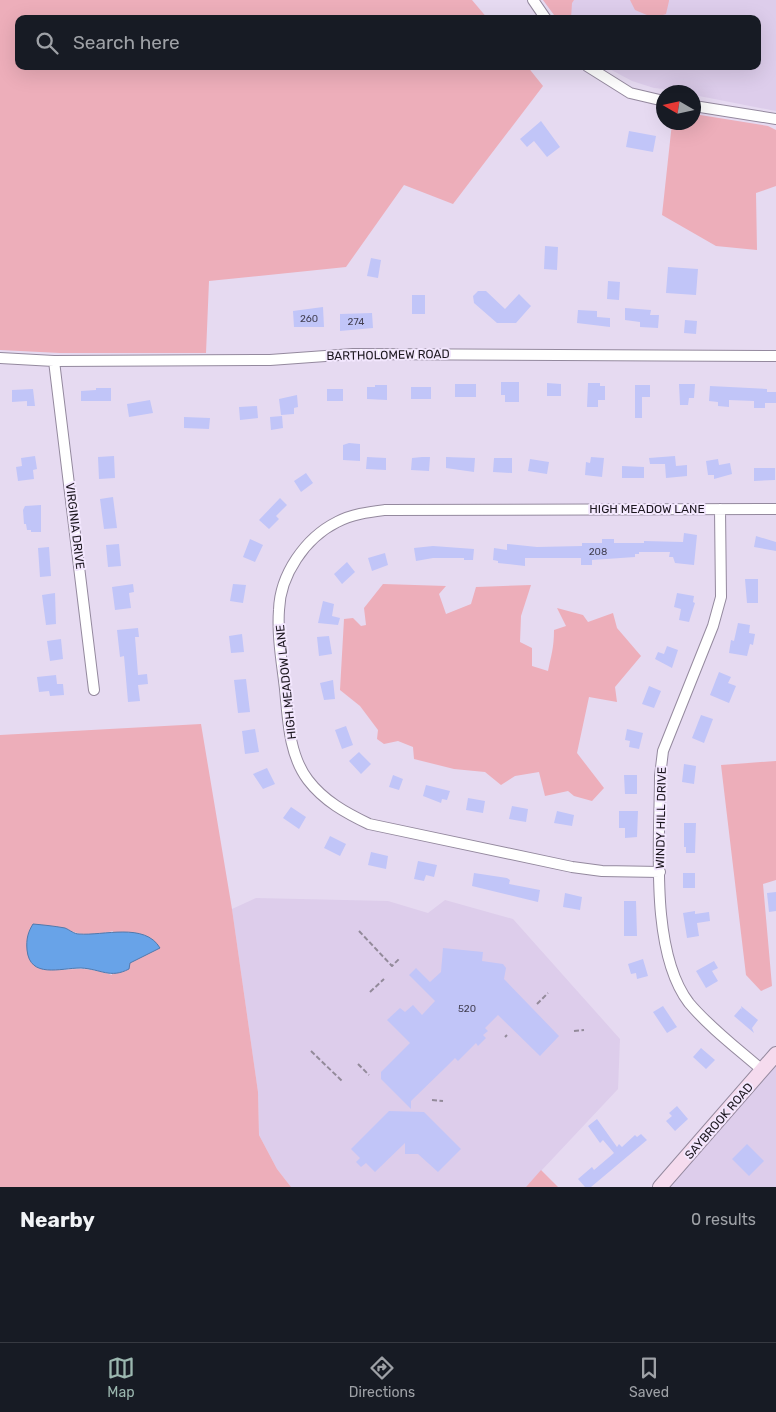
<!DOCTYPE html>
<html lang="en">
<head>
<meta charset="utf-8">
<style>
	:root { --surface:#171b24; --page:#242831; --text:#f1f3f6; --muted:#9ea1a6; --line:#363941; --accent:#9bb7af }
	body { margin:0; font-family:Rubik,sans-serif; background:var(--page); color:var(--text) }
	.compass { position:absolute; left:656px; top:85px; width:45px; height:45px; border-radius:50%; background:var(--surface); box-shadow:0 5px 20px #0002; rotate:279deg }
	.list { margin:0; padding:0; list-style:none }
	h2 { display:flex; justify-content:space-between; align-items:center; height:65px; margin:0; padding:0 20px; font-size:21px }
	h2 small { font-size:16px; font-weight:400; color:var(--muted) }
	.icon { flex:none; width:28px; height:28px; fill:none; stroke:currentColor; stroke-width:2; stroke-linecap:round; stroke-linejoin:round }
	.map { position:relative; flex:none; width:776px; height:1187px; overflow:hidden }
	.search { position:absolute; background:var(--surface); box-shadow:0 5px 20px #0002; left:15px; right:15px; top:15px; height:55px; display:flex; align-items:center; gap:12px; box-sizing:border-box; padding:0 18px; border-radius:10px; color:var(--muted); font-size:19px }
	.sheet { height:155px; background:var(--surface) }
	nav { display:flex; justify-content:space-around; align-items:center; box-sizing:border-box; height:70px; border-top:1px solid var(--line); background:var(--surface); font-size:14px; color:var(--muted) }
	nav a { display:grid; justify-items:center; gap:2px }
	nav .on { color:var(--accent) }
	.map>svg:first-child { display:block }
	.built { fill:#ddcdeb }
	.green { fill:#edaeba; fill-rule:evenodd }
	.water { fill:#68a3e8; stroke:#5179ac }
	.building { fill:#c1c5f8 }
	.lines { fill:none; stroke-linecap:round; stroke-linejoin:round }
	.street-casing { stroke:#94899e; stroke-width:12 }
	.secondary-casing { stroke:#94899e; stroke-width:16 }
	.path { stroke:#938a9a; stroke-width:2; stroke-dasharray:5 2.5; stroke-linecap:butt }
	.street { stroke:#fff; stroke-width:10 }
	.secondary { stroke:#f5dbee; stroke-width:14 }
	.labels { text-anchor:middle; stroke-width:4; stroke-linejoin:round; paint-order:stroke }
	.number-label { font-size:10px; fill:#454255 }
	.street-label { font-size:12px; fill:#1c171f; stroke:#f3e7fe }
</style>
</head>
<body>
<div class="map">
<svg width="776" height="1187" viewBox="0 0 776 1187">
	<rect width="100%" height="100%" fill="#e6daf1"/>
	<path class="built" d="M543,0H776V111L694,95V92L654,88L632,81L604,66H757V19H557Z
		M256,898L388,901L428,913L445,900L513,919L620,1039L618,1089L526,1187H291L277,1169L259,1135L258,1092L232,909Z
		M776,1063V1187H668Z"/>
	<path class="green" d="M0,0H472L488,19H19V66H527L543,86L453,204L404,185L346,267L209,281L206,353H60L0,350Z
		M543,0H574L572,3L571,19H557Z
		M630,0H669V1L666,14L654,18L635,10Z
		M694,114L768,126L776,130V186L756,193L757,250L716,246L662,215L672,123L694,122Z
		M383,584L446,586L439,594L446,614L471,604L476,587L531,585L521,616L520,642L532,648V666L548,671C551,656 554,648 554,630L566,626L557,608L583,615L588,622L613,613L617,628L641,656L615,687L617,702L589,697L577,753L604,788L592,801L574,796L568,791L545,796L539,772L515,776L501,785L485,772L454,769L414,759L413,747L398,741L384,744L377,739L378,730L360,706L340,690L344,619L353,618L361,626L366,625L364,608Z
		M201,724L232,909L258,1092L259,1135L277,1169L291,1187H0V735ZM67,929C81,937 97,935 113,931L112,975C95,969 81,968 63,970Z
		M776,761V880L763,884L772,986L761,991L746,975L721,765Z
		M541,1170L558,1187H526Z"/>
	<path class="water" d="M33,924C44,925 54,926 65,928C70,930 74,934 79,934C103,936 145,922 160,948L130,963L129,969C110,979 101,969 81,968C60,968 30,979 27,950C26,939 28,932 33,924Z"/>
	<path class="building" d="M541,121L560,147L547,157L534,141L527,147L520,139Z
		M629,131L656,136L653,152L626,147Z
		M545,246L558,247L557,270L544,269Z
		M371,258L381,260L378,278L367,276Z
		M668,267L698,269L696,295L666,293Z
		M608,281L620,282L619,300L607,299Z
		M478,291H486L505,309L519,294L531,306L516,323H497L474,303L473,296Z
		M412,295H425V314H412Z
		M323,307L324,327H294L293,311Z
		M625,308L651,310L650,315H659L658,328L640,327V322L625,320Z
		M578,310L597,311V317L610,318V327L577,323Z
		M372,313L373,328L340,331V314Z
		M685,320L697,321L696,334L684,333Z
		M501,382H519V402H505V395H501Z
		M547,383L561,384V396H547Z
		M588,383H600V386H605V400H598V407H587Z
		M455,384H476V397H455Z
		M679,384H695L694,398H689L688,405H680Z
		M375,385H387V400L367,399V387H375Z
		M635,385H650V397H642V418H635Z
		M710,386L767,389V392H776V403H765V408H754V401L729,400V407L718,406V402L709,401Z
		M411,387H431V399H411Z
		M96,388H111V401H81V391L96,390Z
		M33,389L35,406H27V401L12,402V390Z
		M327,389H343V401H327Z
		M297,395L298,407L294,408V414L281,415L279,399Z
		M150,400L153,413L129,417L127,404Z
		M257,406L258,418L240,420L239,407Z
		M282,416L283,428L271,430L270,417Z
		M184,417L210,418L209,429L184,428Z
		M349,443L360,444V461L343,460V445Z
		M35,456L37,469L33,470L34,479L18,481L16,467L22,466L21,458Z
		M114,456L115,478L99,479L98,457Z
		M675,456L676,466L687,465V476L666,478L665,464H650L649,458Z
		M367,457L386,458V470L366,469Z
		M422,457H430L429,471L411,470L412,458Z
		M446,457L475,458L474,472L446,468Z
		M591,457L604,458L602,477L585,475L586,462L590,463Z
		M494,458H512V473L493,472Z
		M530,459L549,462L547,474L528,471Z
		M718,459L719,465L730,463L732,474L714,479V475H708L706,461Z
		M622,466L644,467V478H622Z
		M754,468H775V480L754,481Z
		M306,473L313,483L301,492L294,481Z
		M113,497L117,528L104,529L100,499Z
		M280,498L287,505L276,516L279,519L269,529L259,520Z
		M41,505V532H31V530H27L26,524H24L23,510L25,506Z
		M684,533L697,535L694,565L675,563L673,557H669L670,552H639V554H635V557L592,560V565H581V558H525V566L498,563V561L493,560L494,548L507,550V544L537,547L582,546V543H602V539H614V543H644V541L683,542Z
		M756,536L776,542V551L754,547Z
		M250,539L263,545L255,562L243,557Z
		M119,544L121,566L108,567L106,545Z
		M433,546L474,549L473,560H464V558H433L416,561L414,548Z
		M49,547L51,576L40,577L38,548Z
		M385,553L388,565L372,571L368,558Z
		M347,562L355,572L342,584L334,574Z
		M745,579H758V603H747Z
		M133,584L134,592L129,593L131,608L115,610L112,587Z
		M233,584L246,585L243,603L230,601Z
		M55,593L56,624L46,625L42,595Z
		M677,593L694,596L693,602L695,603L689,622L679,620L681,609L674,607Z
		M323,601L334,604L332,616L340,618L338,625L318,623Z
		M738,623L750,625L749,633L755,634L753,645L750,644L747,656L729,653L731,640L734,641Z
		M138,628L139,637H135L138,675L147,674L148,684L138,685L140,701L128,702L124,656L120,657L117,630Z
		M242,634L244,652L231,653L229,636Z
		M329,636L332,654L319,656L317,637Z
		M61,639L63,659L50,661L47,641Z
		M667,646L678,650L672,668L655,659L658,652L664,654Z
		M719,672L731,677L728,683L736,686L729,703L710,695Z
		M56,675L57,684H63L64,695L50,696L49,691L39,692L37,677Z
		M246,679L250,712L238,713L234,680Z
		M333,680L335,699L324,700L320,683Z
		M649,686L661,691L654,708L642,704Z
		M701,715L713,719L704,743L692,738Z
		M346,726L353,745L342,749L335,730Z
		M255,729L259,752L245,754L242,731Z
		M627,729L643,733L639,749L629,747L630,741L625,740Z
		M359,752L371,764L361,774L349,761Z
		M684,764L696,766L694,784L682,782Z
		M267,768L275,784L263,789L253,774Z
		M393,775L403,779L399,790L389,787Z
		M624,775H637V794H625Z
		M426,785L450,791L447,800L442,799L441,803L423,796Z
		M468,798L485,801L483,813L466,810Z
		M512,806L528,809L526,822L509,819Z
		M291,807L306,817L299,829L283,818Z
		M557,811L574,815L572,826L554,823Z
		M619,811H638L637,837L625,838V828H619Z
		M684,823H696L695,853H686V847H684Z
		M330,836L346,844L340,856L324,848Z
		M371,852L388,856L386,869L368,865Z
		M418,861L437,865L434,877L426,875L424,881L414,879Z
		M474,873L507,878L510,880L509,884L540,890L538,902L472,886Z
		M683,873H695V888H683Z
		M776,892V911L769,912L767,893Z
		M565,893L582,897L580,910L563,907Z
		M624,901H636L637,936H624Z
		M695,911V914L709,912L710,921L697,923L699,936L687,938L683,913Z
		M443,948L483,952L482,961L503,964L506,968L504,979L559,1036L540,1056L498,1015L485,1028L488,1031L483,1035L486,1038L478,1046L476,1043L458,1061L455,1058L446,1067L411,1101V1109L381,1079V1072L410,1043L387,1020L400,1008L405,1012L413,1005L422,1015L435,1001L409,975L416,968L430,982L441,972Z
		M643,959L648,976L637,979L636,973L631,974L628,964Z
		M714,961L718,968L712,971L718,981L706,988L696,971Z
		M663,1006L677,1027L667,1033L653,1012Z
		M741,1006L758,1020L752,1028L754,1033L734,1016L741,1008L742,1010Z
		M701,1048L715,1060L706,1069L693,1057Z
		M677,1106L688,1119L675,1131L666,1121L672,1116L669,1113Z
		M389,1111L424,1112L461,1149L438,1172L418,1154H405V1143L375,1172L366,1163L361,1167L356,1162L360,1158L351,1149Z
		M597,1119L617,1147L619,1144L622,1147L635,1135L637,1137L641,1134L647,1140L591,1187H585L578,1179L592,1167L594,1170L614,1153L603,1140L600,1143L588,1126Z
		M747,1144L764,1161L749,1176L732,1159Z"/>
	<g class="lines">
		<g class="street-casing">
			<path id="street" d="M533,0L546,19
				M587,66L630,93L664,101
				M694,106L776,119
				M0,358L54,361L270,360L353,354L776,356
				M54,361L94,690
				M720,509L721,597L713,626L663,751L660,776C660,840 649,951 689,1003C710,1028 738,1049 762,1070
				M660,872L602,871L572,867L369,824C346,813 324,801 308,780C289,755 288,720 285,689C282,663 277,636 279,610C280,575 305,538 337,522C352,514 369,512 385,510L776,509"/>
		</g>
		<g class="secondary-casing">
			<path id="secondary" d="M660,1187L776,1054"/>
		</g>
		<path class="path" d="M359,931L392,966L400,958
			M370,992L384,979
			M537,1004L548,993
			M574,1031L584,1030
			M505,1037L507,1035
			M311,1051L342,1081
			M358,1064L369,1075
			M432,1100L443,1101"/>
		<use href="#street" class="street"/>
		<use href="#secondary" class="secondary"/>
	</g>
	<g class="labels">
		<g class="number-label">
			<text x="309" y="322">260</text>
			<text x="356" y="325">274</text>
			<text x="598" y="555">208</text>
			<text x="467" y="1012">520</text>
		</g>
		<g class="street-label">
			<text transform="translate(388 355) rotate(-1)" y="4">BARTHOLOMEW ROAD</text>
			<text x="647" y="513">HIGH MEADOW LANE</text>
			<text transform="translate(75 526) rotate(83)" y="4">VIRGINIA DRIVE</text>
			<text transform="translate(286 682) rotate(-96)" y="4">HIGH MEADOW LANE</text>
			<text transform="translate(661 818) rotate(-89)" y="4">WINDY HILL DRIVE</text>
			<text transform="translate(719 1121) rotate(-49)" y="4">SAYBROOK ROAD</text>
		</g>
	</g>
</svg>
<svg class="compass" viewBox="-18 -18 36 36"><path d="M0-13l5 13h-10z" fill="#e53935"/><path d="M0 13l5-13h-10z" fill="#9ea1a6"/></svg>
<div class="search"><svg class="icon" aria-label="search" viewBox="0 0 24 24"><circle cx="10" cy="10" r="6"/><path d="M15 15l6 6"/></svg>Search here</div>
</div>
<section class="sheet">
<h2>Nearby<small>0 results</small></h2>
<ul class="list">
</ul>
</section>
<nav>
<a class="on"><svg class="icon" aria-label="map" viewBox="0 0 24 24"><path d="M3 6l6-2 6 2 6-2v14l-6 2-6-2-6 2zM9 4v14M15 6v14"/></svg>Map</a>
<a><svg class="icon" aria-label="directions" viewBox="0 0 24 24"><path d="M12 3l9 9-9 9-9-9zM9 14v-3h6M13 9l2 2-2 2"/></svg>Directions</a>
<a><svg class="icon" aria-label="saved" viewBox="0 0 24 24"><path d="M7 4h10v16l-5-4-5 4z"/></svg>Saved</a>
</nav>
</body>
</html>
